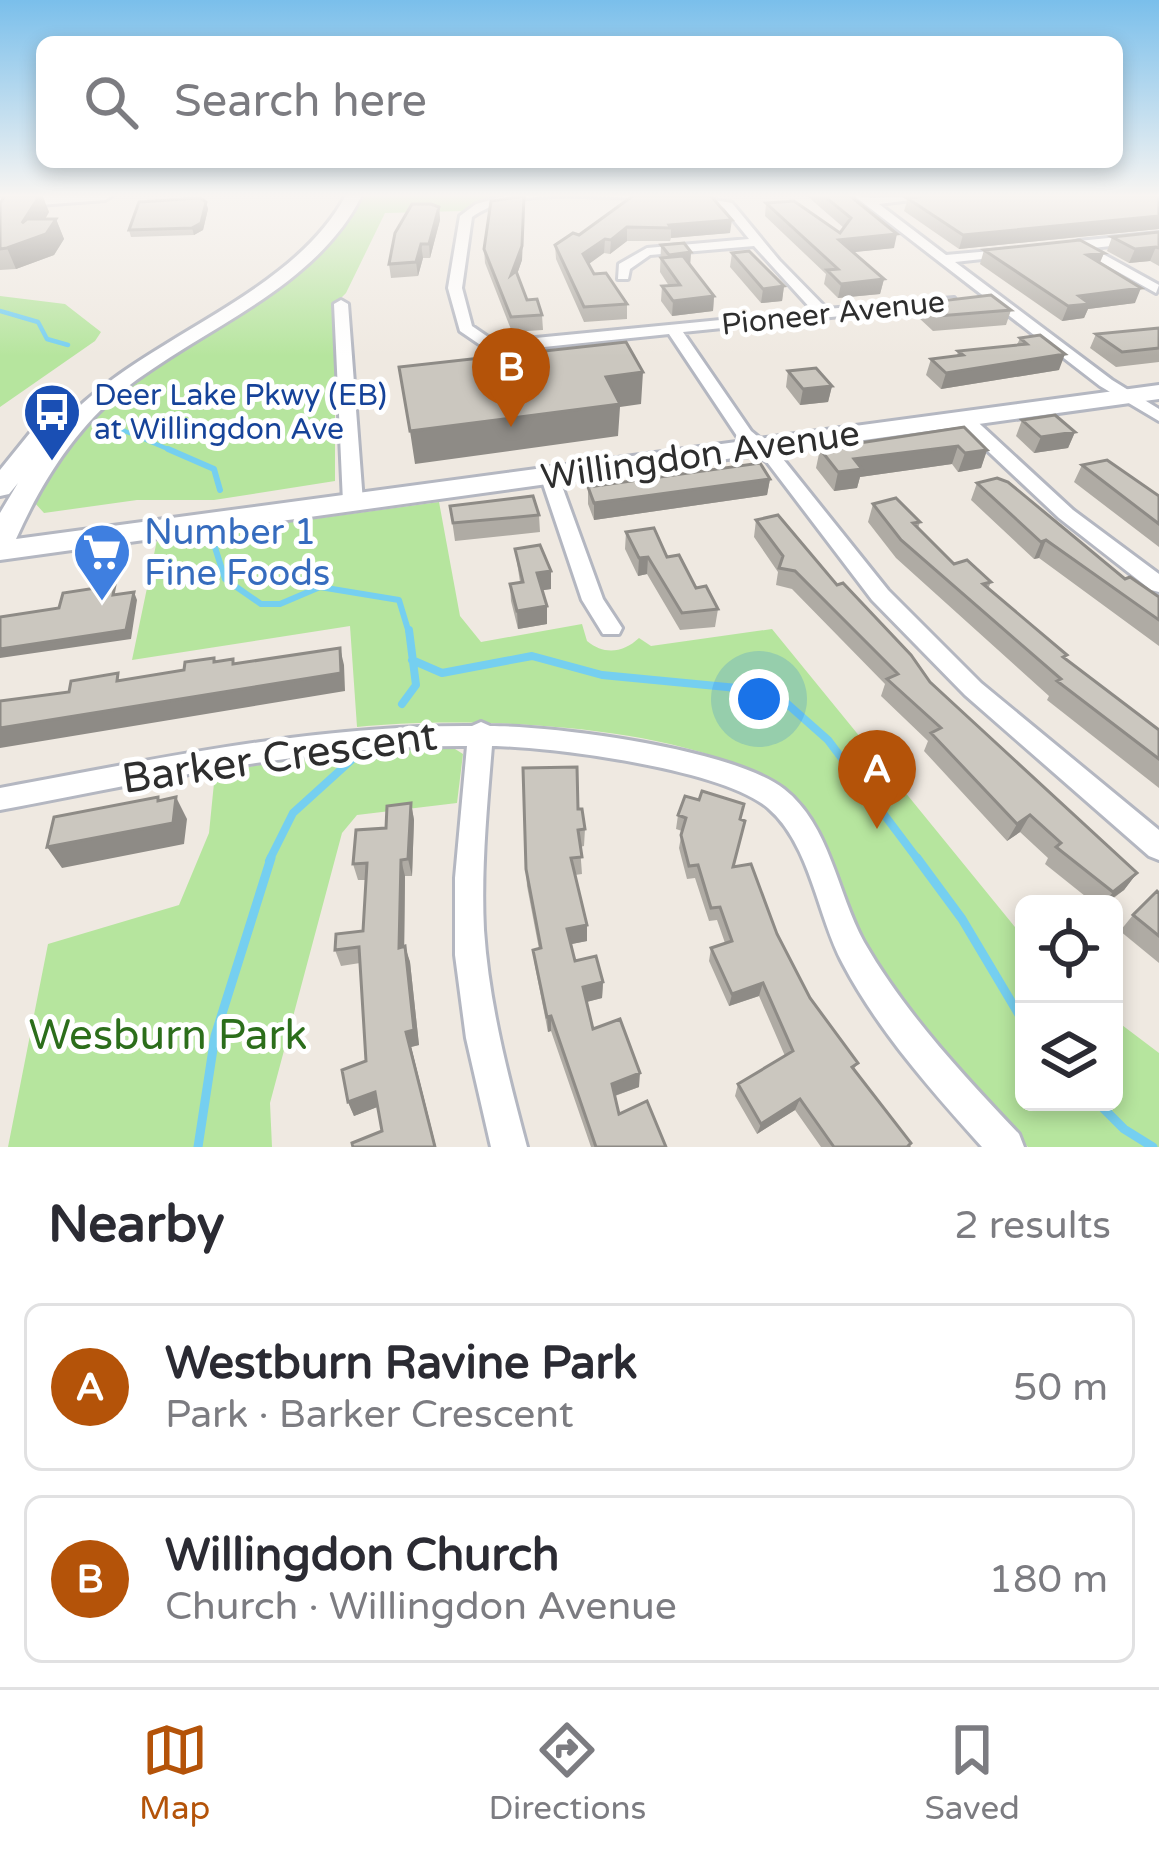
<!DOCTYPE html>
<html lang="en">
<head>
<meta charset="utf-8">
<style>
	:root { --surface:#fff; --page:#f2f2f3; --text:#2b2b33; --muted:#7c7c81; --line:#e1e1e2; --accent:#b45309 }
	body { margin:0; font-family:"Varela Round",sans-serif; background:var(--page); color:var(--text) }
	.controls { position:absolute; right:36px; bottom:36px; display:grid; overflow:hidden; border-radius:18px; box-shadow:0 6px 18px #0003 }
	.controls button { width:108px; height:108px; display:grid; place-items:center; padding:0; border:0; border-bottom:3px solid var(--line); background:var(--surface); color:var(--text); font:60px sans-serif }
	.you { position:absolute; left:759px; top:699px; width:42px; height:42px; margin:-30px; border:9px solid #fff; border-radius:50%; background:#1a73e8; box-shadow:0 0 0 18px #1a73e833 }
	.badge { display:grid; place-items:center; width:78px; height:78px; border-radius:50%; background:var(--accent); color:#fff; font-size:39px; font-weight:700 }
	.pin { position:absolute; translate:-50% -99px; filter:drop-shadow(0 3px 6px #0008) }
	.pin::after { content:''; position:absolute; top:63px; width:42px; height:36px; background:inherit; clip-path:polygon(0 0,100% 0,50% 100%) }
	.list { margin:0; padding:0; list-style:none }
	h2 { display:flex; justify-content:space-between; align-items:center; height:156px; margin:0; padding:0 48px; font-size:51px }
	h2 small { font-size:39px; font-weight:400; color:var(--muted) }
	.list li { display:grid; grid-template-columns:78px 1fr auto; gap:36px; align-items:center; box-sizing:border-box; height:168px; margin:0 24px 24px; padding:0 24px; border:3px solid var(--line); border-radius:18px }
	.list b { display:block; font-size:45px; white-space:nowrap }
	.list p { margin:0; font-size:39px; white-space:nowrap; color:var(--muted) }
	.list em { font-size:39px; font-style:normal; color:var(--muted) }
	.icon { flex:none; width:66px; height:66px; fill:none; stroke:currentColor; stroke-width:2; stroke-linecap:round; stroke-linejoin:round }
	.map { position:relative; flex:none; width:1159px; height:1147px; overflow:hidden }
	.search { position:absolute; background:var(--surface); box-shadow:0 6px 18px #0003; left:36px; right:36px; top:36px; height:132px; display:flex; align-items:center; gap:30px; box-sizing:border-box; padding:0 42px; border-radius:18px; color:var(--muted); font-size:45px }
	.sheet { height:540px; background:var(--surface) }
	nav { display:flex; justify-content:space-around; align-items:center; box-sizing:border-box; height:168px; border-top:3px solid var(--line); background:var(--surface); font-size:33px; color:var(--muted) }
	nav a { display:grid; justify-items:center; gap:6px }
	nav .on { color:var(--accent) }
	.map>svg:first-child { display:block }
	.green { fill:#b6e59e }
	.lines { fill:none; stroke-linecap:round; stroke-linejoin:round }
	.stream-far3 { stroke:#75cff0; stroke-width:4.5 }
	.stream-far2 { stroke:#75cff0; stroke-width:6 }
	.stream-far1 { stroke:#75cff0; stroke-width:8 }
	.stream { stroke:#75cff0; stroke-width:9 }
	.street-casing { stroke:#b4b7c1; stroke-width:6 }
	.secondary-casing { stroke:#b4b7c1; stroke-width:6 }
	.street { fill:#fff; fill-rule:evenodd }
	.secondary { fill:#fff; fill-rule:evenodd }
	.wall { fill:#afaba4 }
	.shaded-wall { fill:#8e8b86 }
	.building { fill:#cbc7bf; stroke:#8e8b86; stroke-width:3 }
	.labels { text-anchor:middle; stroke-width:10; stroke-linejoin:round; paint-order:stroke }
	.far-street-label { font-size:30px; fill:#2e2e2e; stroke:#fff }
	.far-transit-label { font-size:30px; fill:#164399; stroke:#fff; text-anchor:start }
	.street-label { font-size:36px; fill:#2e2e2e; stroke:#fff }
	.shop-label { font-size:36px; fill:#366cbe; stroke:#fff; text-anchor:start }
	.near-street-label { font-size:42px; fill:#2e2e2e; stroke:#fff }
	.near-park-label { font-size:42px; fill:#2c6e1b; stroke:#fff }
</style>
</head>
<body>
<div class="map">
<svg width="1159" height="1147" viewBox="0 0 1159 1147">
	<rect width="100%" height="100%" fill="#efe9e1"/>
	<path class="green" d="M363,195H512L477,202L462,211L385,213L346,293L335,304V481L214,500H137L44,513L34,502L63,453L117,390L322,249L350,219Z
		M0,296L65,304L101,332L95,341L0,407Z
		M439,502L460,616L481,642L582,624L587,641C604,655 623,653 639,638L651,646L772,629L1024,938V1102H1114V1019L1159,1053V1147H1028C966,1085 907,1017 865,940C845,901 832,839 804,808C729,722 465,715 357,727L350,626L132,660L157,540Z
		M447,744L463,754L457,803L357,815L342,833L270,1103L272,1147H8L48,944L179,905L209,833L215,773L325,753Z"/>
	<g class="lines">
		<path class="stream-far3" d="M0,311L38,322L47,339L68,345
			M108,424L175,452"/>
		<path class="stream-far2" d="M168,449L214,469L220,490
			M213,541L225,579L261,604H280L320,587L399,600L409,633"/>
		<path class="stream-far1" d="M412,660L442,673L532,656L602,675L758,690L784,701L828,740L919,861
			M402,704L416,685L409,630
			M269,861L293,813L357,755"/>
		<path class="stream" d="M917,858L962,919L1024,1023
			M1097,1102L1124,1129L1153,1147
			M198,1147L215,1036L271,858"/>
		<g class="street-casing">
			<path id="street" d="M508,195L664,196L658,199C605,198 516,185 472,217L462,288L472,326L488,337L515,340L813,311L754,246L650,255L630,269L628,279H618L619,264L647,248L749,239L724,208L685,198L684,195L732,203L779,260L827,309L954,298L956,301L949,305L683,332L751,431L779,454L888,590L981,683L1159,830V860L1149,856L965,695L872,600L767,462L739,439L669,334L515,350L479,344L460,331L448,288L460,216L476,204Z
				M853,195L871,198L951,195L879,204L946,255L1013,249L1015,252L1009,256L955,262L1112,380L1159,409V421L1100,386Z
				M1159,233V241L1092,248L1159,285L1156,293L1077,249L1064,251L1058,247L1078,241Z
				M341,300L348,304L363,502L353,508L343,502L334,304Z
				M963,413L969,414L1073,510L1159,574V592L1151,590L1059,518L957,422V414Z
				M549,469L558,475L603,599L622,628L619,634H603L582,600L540,475Z
				M481,722L490,726C558,726 732,749 784,789C830,825 837,893 864,942C905,1013 963,1075 1019,1134L1024,1147H982C931,1090 879,1032 843,964C817,916 811,845 768,808C722,769 555,747 492,746C487,807 481,869 484,930C489,1004 508,1076 527,1147H491L466,1038L455,955V878L467,746C309,745 154,781 0,810V788C156,759 313,725 472,726Z"/>
		</g>
		<g class="secondary-casing">
			<path id="secondary" d="M42,195H113L105,200L0,208V198Z
				M346,195H362C315,290 201,328 122,391C74,430 41,483 16,539L1159,385V399L0,560V513L18,483L9,494L0,496V470L38,423L47,421L59,427C138,337 290,300 346,195Z"/>
		</g>
		<use href="#street" class="street"/>
		<use href="#secondary" class="secondary"/>
	</g>
	<path class="wall" d="M9,195H42L49,212L45,219H56L64,239L54,255L16,269L0,270V203Z
		M634,195L730,233L671,238L670,241H627L610,254L604,253L589,264L594,274L627,304V319L584,322L556,259L555,245L579,235Z
		M806,195H849L894,248L853,252L884,279L880,294L838,298L824,284L826,274L765,216L766,203L840,233L844,228Z
		M909,195H1159V229L959,249L904,211Z
		M206,202L208,209L203,230L194,235L131,237L129,230Z
		M439,207L440,220L430,258H423L418,276L391,278L389,264Z
		M524,209L522,260L517,274L527,300L542,315L543,330L512,332L485,263L484,249Z
		M1159,232V266L1150,261L1129,263L1107,251L1112,237Z
		M661,245L691,252L690,265L714,296L713,311L672,316L661,301L662,286H669L660,272Z
		M984,250L1104,253L1100,263L1135,303L1088,309L1084,318L1062,321L980,264Z
		M732,253L784,286L782,301L761,303L730,267Z
		M923,303L1011,310L1006,325L933,331L919,318Z
		M1159,328V362L1116,367L1090,348L1096,334Z
		M1020,338L1059,370L941,389L926,375L931,359L957,356L958,351L1017,345Z
		M788,371L832,386L828,402L800,405L786,387Z
		M1022,420L1075,432L1068,448L1034,453L1016,436Z
		M964,427L987,450L981,468L958,472L952,464L860,477L857,488L834,491L816,468L820,449Z
		M1082,465L1159,496V547L1074,482Z
		M770,479L767,495L594,520L588,504V487Z
		M977,483L1125,579L1159,597V646L1039,558L1034,559L971,500Z
		M873,504L920,522L918,528L954,564L991,582L988,589L1067,655L1065,659L1159,730V788L1047,700L1049,696L896,558L868,522Z
		M450,506L539,515L540,532L455,541Z
		M756,520L837,585L930,682L1137,873L1124,890L1106,904H1095L1045,864L1048,858L1020,832L1007,841L924,751L928,741L881,696L885,684L792,589L776,585L778,572L754,537Z
		M626,532L667,557L718,609L715,627L680,630L647,574L638,576L625,549Z
		M515,549L551,571V589L542,590L547,624L518,629L511,601L510,584L520,582Z
		M411,803L414,820L412,876H405L404,946L410,962L419,1045L411,1047L436,1147H353L382,1131L377,1107L354,1116L348,1102L366,1061L360,963L341,966L335,950L363,931L366,880H358L353,864Z
		M578,809L585,829L584,846L580,847L582,874L575,875L587,941L571,944L575,961L603,982L602,998L586,1002L593,1029L639,1087L615,1096L619,1114L666,1147H591L551,1031L548,1032L535,966L533,950L539,949L527,886L526,869Z
		M678,815L741,819L734,867L777,934L810,998L858,1063L854,1069L909,1147H821L795,1110L757,1134L735,1096L738,1084L785,1056L759,996L729,1006L709,961L711,948L725,943L717,920L709,921L695,878L687,879L679,848L682,831L676,829Z
		M1159,893V963L1120,931L1133,915Z"/>
	<path class="shaded-wall" d="M40,195H42L49,212L34,239L56,219L64,239L54,255L16,269L7,248Z
		M524,196L522,260L512,289L511,275Z
		M206,202L208,209L203,230L194,235L192,228Z
		M439,207L440,220L430,258L429,244Z
		M1159,216V229L959,249L963,235Z
		M732,220L730,233L671,238V228L669,225Z
		M627,227V241L610,254L611,240Z
		M897,234L894,248L836,254L839,240Z
		M605,239L604,253L583,268V254Z
		M421,244L423,258L418,276L416,262Z
		M1156,247L1150,261L1129,263L1135,249Z
		M691,252L690,266L668,269L669,255Z
		M1104,253L1098,266L1087,255Z
		M884,279L880,294L838,298L841,284Z
		M784,286L782,301L761,303L763,289Z
		M1141,288L1135,303L1088,309L1084,318L1062,321L1068,306L1079,296Z
		M714,296L713,311L672,316L673,301Z
		M1065,354L1059,370L941,389L946,373Z
		M643,372L641,404L620,407L618,436L415,464L410,431L606,377Z
		M832,386L828,402L800,405L803,389Z
		M1075,432L1068,448L1034,453L1041,437Z
		M958,446L952,464L860,477L857,488L834,491L838,472L854,459Z
		M987,450L981,468L958,472L965,453Z
		M770,479L767,495L594,520V503Z
		M1046,540L1039,558L1034,559L1041,542Z
		M648,557L647,574L638,576L639,558Z
		M551,571V589L538,591L537,573Z
		M134,592L137,600L131,639L0,658V649Z
		M547,606V624L518,629L517,611Z
		M340,648L344,665L345,691L0,748V728Z
		M176,797L187,819L184,844L62,868L47,847Z
		M411,803L414,820L412,876L408,859Z
		M1030,815L1020,832L1007,841L1017,824Z
		M401,860L405,876L404,963L399,948Z
		M1137,873L1124,890L1104,904L1113,892Z
		M587,925V941L567,945V929Z
		M405,946L410,962L419,1045L411,1047L436,1147L406,1032Z
		M603,982L602,998L583,1003V987Z
		M763,983L759,996L729,1006L732,994Z
		M551,1016V1031L548,1032L547,1017Z
		M640,1073L639,1087L611,1097L612,1084Z
		M375,1092L380,1106L354,1116L348,1102Z
		M800,1099L795,1110L757,1134L761,1124Z"/>
	<path class="building" d="M9,195H40L22,223L27,219H56L46,234L7,248L0,249V203L5,196Z
		M634,195H710L732,220L669,225L671,228L627,227L611,240L605,239L583,254L594,274L606,273L627,304L584,307L555,245L573,233L579,235Z
		M823,195H849L897,234L839,240L884,279L841,284L827,270L838,269L766,203L794,201L840,233L851,218Z
		M914,195H1157L1159,196V216L963,235L907,198L917,197Z
		M524,196L522,246L511,275L516,271L527,300L537,299L542,315L511,317L484,249L491,201Z
		M200,198L206,202L201,223L192,228L129,230L139,202Z
		M412,204H431L439,207L429,244H421L416,262L389,264L395,233Z
		M1159,232V248L1156,247L1135,249L1112,237Z
		M1080,240L1104,253L1087,255L1141,288L1079,296L1090,304L1068,306L984,250Z
		M684,243L691,252L669,255L661,245Z
		M749,251L784,286L763,289L732,253Z
		M683,256L714,296L673,301L662,286L680,285L661,258Z
		M991,295L1011,310L938,316L923,303Z
		M1159,328V348L1122,352L1096,334Z
		M1040,335L1065,354L946,373L931,359L963,355L958,351L1027,344L1020,338Z
		M626,342L643,372L606,377L620,404L410,431L399,367Z
		M816,368L832,386L803,389L788,371Z
		M1055,415L1075,432L1041,437L1022,420Z
		M964,427L987,450L965,453L958,446L854,459L862,469L838,472L820,449Z
		M1107,460L1159,496V524L1082,465Z
		M760,463L770,479L594,503L588,487Z
		M997,478L1008,482L1125,579L1130,577L1159,597V620L1046,540L1041,542L977,483Z
		M533,496L539,515L453,523L450,506Z
		M896,498L920,522L913,523L954,564L967,560L991,582L983,584L1067,655L1063,657L1159,730V759L1057,681L1061,679L901,540L873,504Z
		M778,515L837,585L843,583L911,655L930,682L1137,873L1113,892L1056,847L1061,843L1030,815L1017,824L931,733L941,728L887,679L898,674L795,571L779,568L783,556L756,520Z
		M654,528L667,557L679,555L696,588L706,586L718,609L682,613L648,557L639,558L626,532Z
		M540,545L551,571L537,573L547,606L517,611L510,584L523,582L515,549Z
		M115,585L113,595L134,592L126,630L0,649V617L59,608L63,593Z
		M340,648L341,673L0,728V701L69,692L71,681L118,673L117,681L184,670L185,662L214,658V662L233,659V664Z
		M577,767L578,809H582L585,829L578,830L582,857L571,858L587,925L567,929L575,961L596,956L603,982L583,987L593,1029L620,1019L640,1073L612,1084L619,1114L647,1101L666,1147H596L551,1016L547,1017L533,950L541,948L526,869L523,768Z
		M702,791L744,804L740,819L745,821L733,867L751,864L777,934L810,998L858,1063L852,1067L911,1143L908,1146L909,1147H834L800,1099L761,1124L738,1084L793,1051L763,983L732,994L711,948L732,941L720,907L711,908L698,865L689,866L681,835L686,818L678,815L685,796L699,800Z
		M158,797V801L176,797L173,823L47,847L54,817Z
		M411,803L408,859L401,860L399,948L405,946L414,1030L406,1032L435,1147H353L352,1143L382,1131L375,1092L348,1102L342,1070L366,1061L359,947L335,950L336,934L363,931L367,863L353,864L356,830L386,828L387,806Z
		M1157,891L1159,893V936L1133,915Z"/>
	<linearGradient id="sky" x2="0" y2="1"><stop stop-color="#7abfeb"/><stop offset="0.55" stop-color="#f8f5f2"/><stop offset="1" stop-color="#f8f5f2" stop-opacity="0"/></linearGradient>
	<rect width="1159" height="356" fill="url(#sky)"/>
	<defs>
		<g id="bus-pin" transform="scale(3)"><path d="M0 17L-7.5 6A9.5 9.5 0 1 1 7.5 6Z" fill="#1a4fb4" stroke="#fff"/><path d="M-5-6H5V4H4V6H2V4H-2V6H-4V4H-5ZM-3.5-4V0h7V-4ZM-3.5 1.2v1.5H-2V1.2ZM2 1.2v1.5H3.5V1.2Z" fill="#fff"/></g>
		<g id="supermarket-pin" transform="scale(3)"><path d="M0 17L-7.5 6A9.5 9.5 0 1 1 7.5 6Z" fill="#3f7fe0" stroke="#fff"/><path d="M-6-5.5h2.5l.6 2H6L4.5 2H-2.5L-4.4-4H-6ZM-1.5 3.2a1.3 1.3 0 1 0 .1 0ZM3 3.2a1.3 1.3 0 1 0 .1 0Z" fill="#fff"/></g>
	</defs>
	<g fill-rule="evenodd">
		<use href="#bus-pin" x="52" y="412"/>
		<use href="#supermarket-pin" x="102" y="552"/>
	</g>
	<g class="labels">
		<g class="far-street-label">
			<text transform="translate(833 313) rotate(-6)" y="10">Pioneer Avenue</text>
		</g>
		<g class="far-transit-label">
			<text x="94" y="405">Deer Lake Pkwy (EB)<tspan x="94" dy="34">at Willingdon Ave</tspan></text>
		</g>
		<g class="street-label">
			<text transform="translate(700 454) rotate(-8)" y="13">Willingdon Avenue</text>
		</g>
		<g class="shop-label">
			<text x="144" y="544">Number 1<tspan x="144" dy="41">Fine Foods</tspan></text>
		</g>
		<g class="near-street-label">
			<text transform="translate(279 756) rotate(-8)" y="15">Barker Crescent</text>
		</g>
		<g class="near-park-label">
			<text x="168" y="1049">Wesburn Park</text>
		</g>
	</g>
</svg>
<div class="controls">
<button><svg class="icon" aria-label="locate" viewBox="0 0 24 24"><circle cx="12" cy="12" r="6"/><path d="M12 2v4M12 18v4M2 12h4M18 12h4"/></svg></button>
<button><svg class="icon" aria-label="layers" viewBox="0 0 24 24"><path d="M12 4l9 5-9 5-9-5zM3 14l9 5 9-5"/></svg></button>
</div>
<div class="you"></div>
<div class="pin badge" style="left:877px;top:829px">A</div>
<div class="pin badge" style="left:511px;top:427px">B</div>
<div class="search"><svg class="icon" aria-label="search" viewBox="0 0 24 24"><circle cx="10" cy="10" r="6"/><path d="M15 15l6 6"/></svg>Search here</div>
</div>
<section class="sheet">
<h2>Nearby<small>2 results</small></h2>
<ul class="list">
<li><span class="badge">A</span><div><b>Westburn Ravine Park</b><p>Park · Barker Crescent</p></div><em>50 m</em></li>
<li><span class="badge">B</span><div><b>Willingdon Church</b><p>Church · Willingdon Avenue</p></div><em>180 m</em></li>
</ul>
</section>
<nav>
<a class="on"><svg class="icon" aria-label="map" viewBox="0 0 24 24"><path d="M3 6l6-2 6 2 6-2v14l-6 2-6-2-6 2zM9 4v14M15 6v14"/></svg>Map</a>
<a><svg class="icon" aria-label="directions" viewBox="0 0 24 24"><path d="M12 3l9 9-9 9-9-9zM9 14v-3h6M13 9l2 2-2 2"/></svg>Directions</a>
<a><svg class="icon" aria-label="saved" viewBox="0 0 24 24"><path d="M7 4h10v16l-5-4-5 4z"/></svg>Saved</a>
</nav>
</body>
</html>
